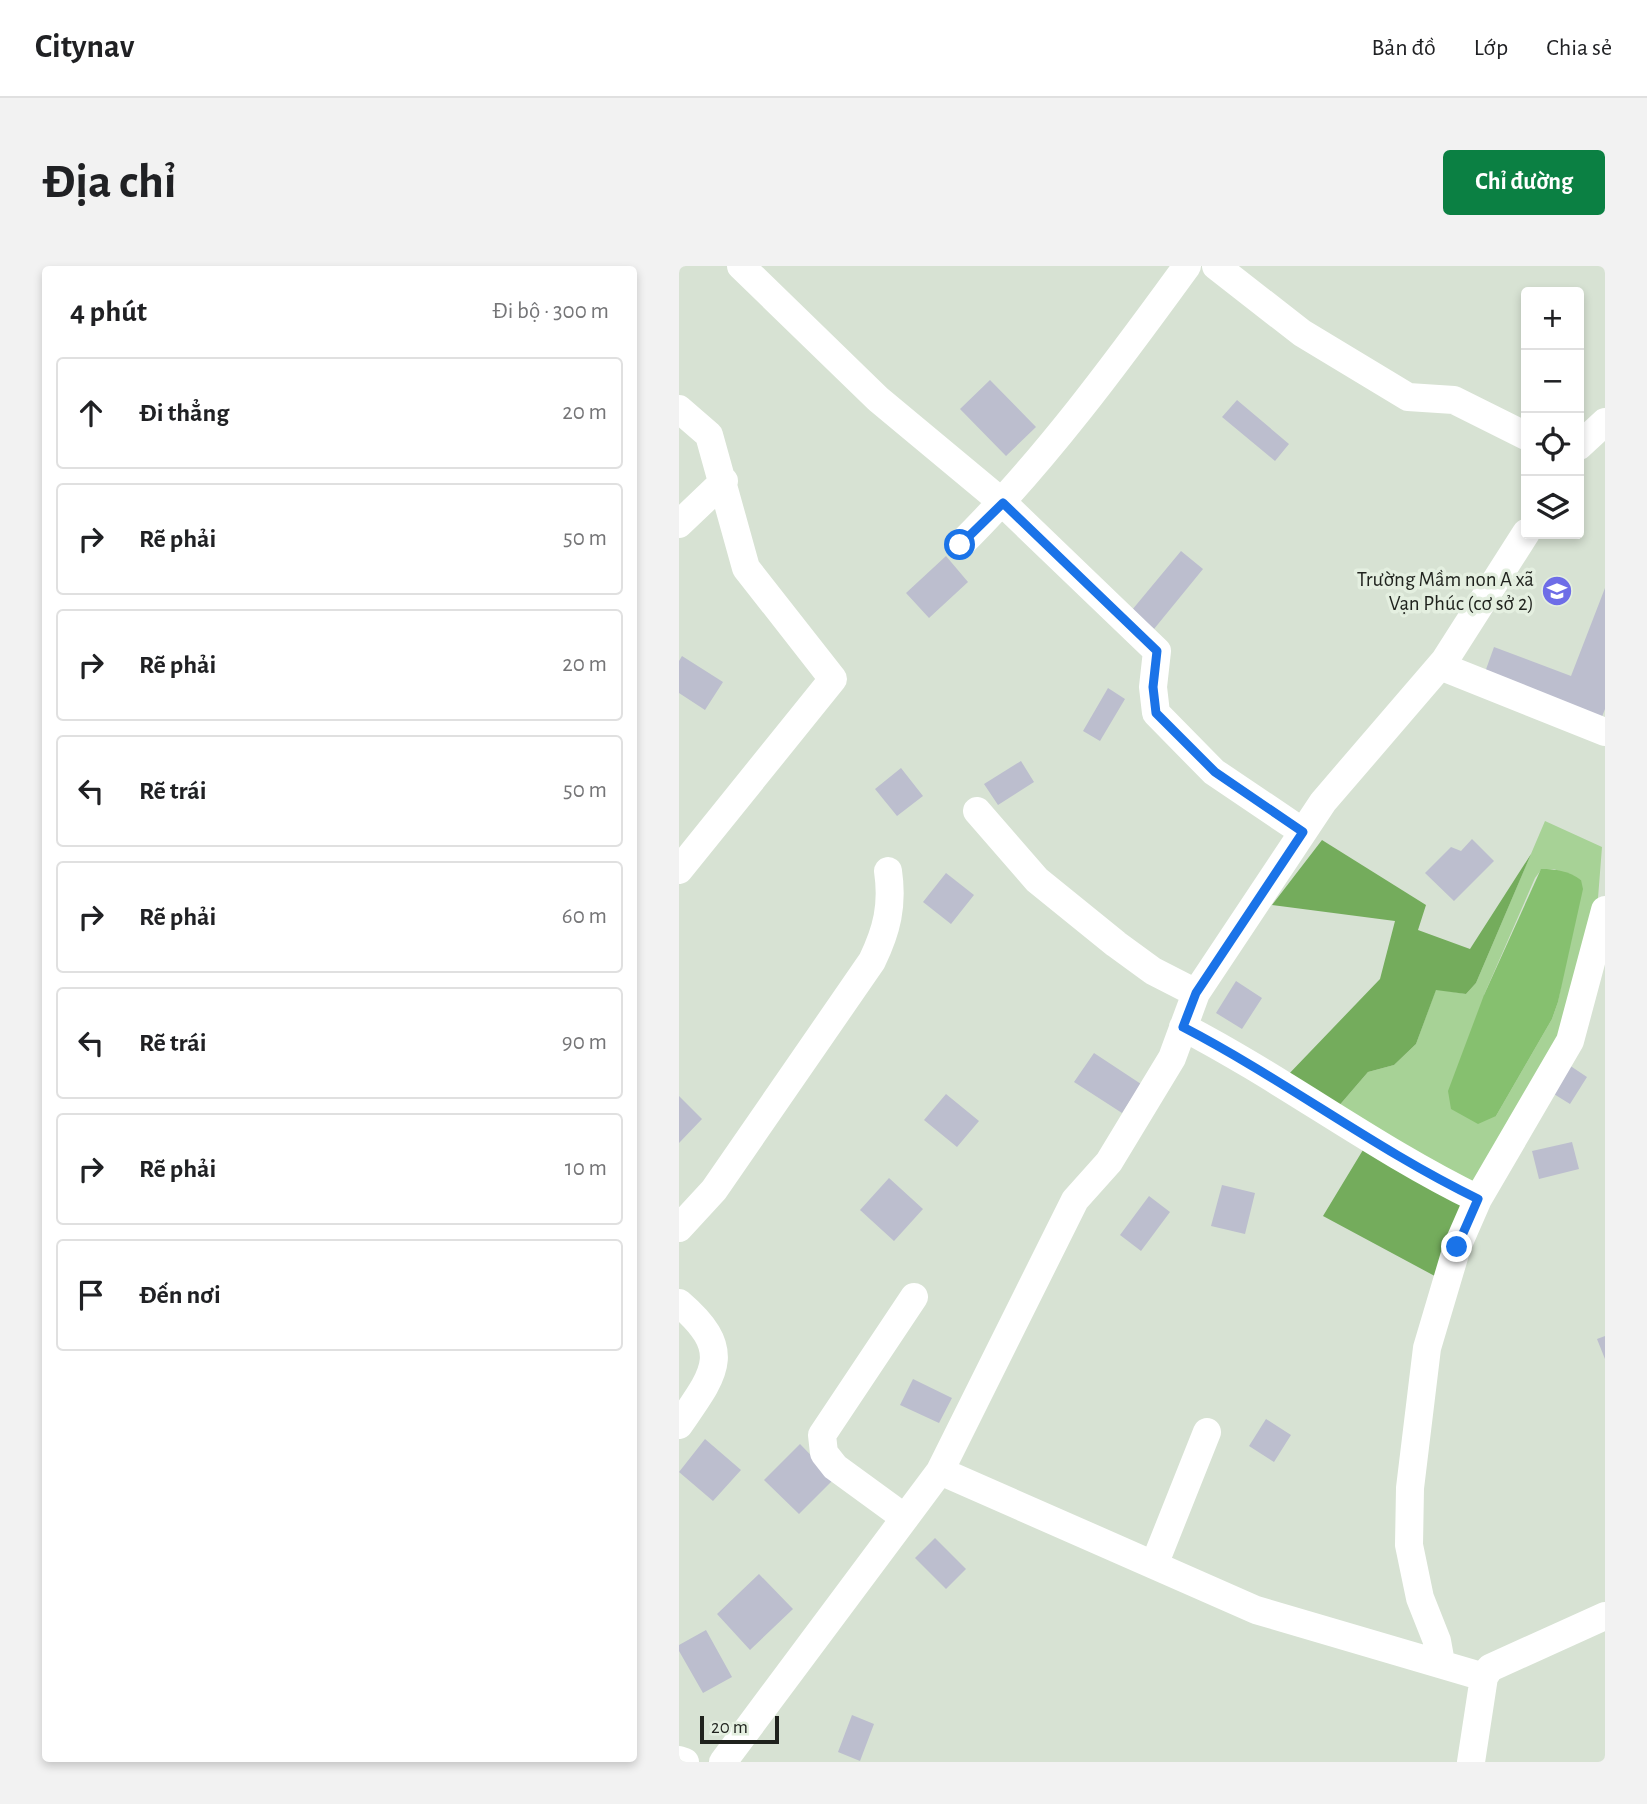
<!DOCTYPE html>
<html lang="vi">
<head>
<meta charset="utf-8">
<style>
	:root { --surface:#fff; --page:#f2f2f2; --text:#202124; --muted:#757577; --line:#e0e0e0; --accent:#0b8043 }
	body { margin:0; font-family:"Alegreya Sans",sans-serif; background:var(--page); color:var(--text) }
	.controls { position:absolute; right:21px; top:21px; display:grid; overflow:hidden; border-radius:7px; box-shadow:0 4px 10px #0003 }
	.controls button { width:63px; height:63px; display:grid; place-items:center; padding:0; border:0; border-bottom:2px solid var(--line); background:var(--surface); color:var(--text); font:35px sans-serif }
	.scale { position:absolute; left:21px; bottom:18px; width:79px; box-sizing:border-box; padding-left:7px; border:4px solid #1f221d; border-top:0; font-size:19px; line-height:24px; white-space:nowrap; color:#1f221d; -webkit-text-stroke:5px #e4efe0; paint-order:stroke }
	.stop { position:absolute; width:21px; height:21px; margin:-16px; border:5px solid #1a73e8; border-radius:50%; background:#fff }
	.stop.end { background:#1a73e8; border-color:#fff; box-shadow:0 2px 7px #0008 }
	.list { margin:0; padding:0; list-style:none }
	h2 { display:flex; justify-content:space-between; align-items:center; height:91px; margin:0; padding:0 28px; font-size:30px }
	h2 small { font-size:23px; font-weight:400; color:var(--muted) }
	.list li { display:grid; grid-template-columns:46px 1fr auto; gap:21px; align-items:center; box-sizing:border-box; height:112px; margin:0 14px 14px; padding:0 14px; border:2px solid var(--line); border-radius:7px }
	.list b { display:block; font-size:26px; white-space:nowrap }
	.list em { font-size:23px; font-style:normal; color:var(--muted) }
	.icon { flex:none; width:38px; height:38px; fill:none; stroke:currentColor; stroke-width:2; stroke-linecap:round; stroke-linejoin:round }
	.map { position:relative; flex:none; width:926px; height:1496px; overflow:hidden; border-radius:7px }
	header { display:flex; align-items:center; gap:42px; box-sizing:border-box; height:98px; padding:0 35px; background:var(--surface); border-bottom:2px solid var(--line) }
	header strong { font-size:33px }
	nav { display:flex; gap:38px; margin-inline-start:auto; font-size:24px }
	.intro { display:flex; align-items:center; justify-content:space-between; box-sizing:border-box; height:168px; padding:0 42px }
	h1 { margin:0; font-size:49px }
	.button { padding:18px 32px; border-radius:7px; background:var(--accent); color:#fff; font-size:24px; font-weight:700 }
	main { display:flex; gap:42px; padding:0 42px }
	aside { flex:1; background:var(--surface); border-radius:7px; box-shadow:0 4px 10px #0003 }
	.map>svg:first-child { display:block }
	.green { fill:#a7d296; fill-rule:evenodd }
	.forest { fill:#74ac5c }
	.water { fill:#86c06f }
	.building { fill:#bcbece }
	.lines { fill:none; stroke-linecap:round; stroke-linejoin:round }
	.minor { stroke:#fff; stroke-width:28 }
	.route { stroke:#1a73e8; stroke-width:9 }
	.labels { text-anchor:middle; stroke-width:7; stroke-linejoin:round; paint-order:stroke }
	.poi-label { font-size:21px; fill:#1f221d; stroke:#e4efe0; text-anchor:end }
</style>
</head>
<body>
<header>
<strong>Citynav</strong>
<nav><a>Bản đồ</a><a>Lớp</a><a>Chia sẻ</a></nav>
</header>
<div class="intro"><h1>Địa chỉ</h1><a class="button">Chỉ đường</a></div>
<main>
<aside>
<h2>4 phút<small>Đi bộ · 300 m</small></h2>
<ul class="list">
<li><svg class="icon" aria-label="ahead" viewBox="0 0 24 24"><path d="M12 20V5M6 11l6-6 6 6"/></svg><div><b>Đi thẳng</b></div><em>20 m</em></li>
<li><svg class="icon" aria-label="right" viewBox="0 0 24 24"><path d="M7 20v-9h11M14 6l5 5-5 5"/></svg><div><b>Rẽ phải</b></div><em>50 m</em></li>
<li><svg class="icon" aria-label="right" viewBox="0 0 24 24"><path d="M7 20v-9h11M14 6l5 5-5 5"/></svg><div><b>Rẽ phải</b></div><em>20 m</em></li>
<li><svg class="icon" aria-label="left" viewBox="0 0 24 24"><path d="M17 20v-9H6M10 6l-5 5 5 5"/></svg><div><b>Rẽ trái</b></div><em>50 m</em></li>
<li><svg class="icon" aria-label="right" viewBox="0 0 24 24"><path d="M7 20v-9h11M14 6l5 5-5 5"/></svg><div><b>Rẽ phải</b></div><em>60 m</em></li>
<li><svg class="icon" aria-label="left" viewBox="0 0 24 24"><path d="M17 20v-9H6M10 6l-5 5 5 5"/></svg><div><b>Rẽ trái</b></div><em>90 m</em></li>
<li><svg class="icon" aria-label="right" viewBox="0 0 24 24"><path d="M7 20v-9h11M14 6l5 5-5 5"/></svg><div><b>Rẽ phải</b></div><em>10 m</em></li>
<li><svg class="icon" aria-label="arrive" viewBox="0 0 24 24"><path d="M6 21V4h12l-3 4 3 4H6"/></svg><div><b>Đến nơi</b></div></li>
</ul>
</aside>
<div class="map">
<svg width="926" height="1496" viewBox="0 0 926 1496">
	<rect width="100%" height="100%" fill="#d7e2d3"/>
	<path class="green" d="M866,555L923,581L915,683L903,749L793,938L652,849L689,806L715,799L737,778L757,723L787,728L797,717ZM875,603L902,614L879,736L873,753L817,850L805,729L856,612L862,604Z"/>
	<path class="forest" d="M643,574L747,639L739,664L791,683L852,588L797,717L787,728L757,724L737,778L715,799L689,806L652,849L606,812L701,713L716,655L593,639Z
		M690,874L793,938L765,1015L644,950Z"/>
	<path class="water" d="M862,603C877,603 890,605 902,614L904,623L879,736L873,753L817,850L799,858L772,843L769,825L805,729Z"/>
	<path class="building" d="M311,114L357,161L327,190L281,143Z
		M558,134L610,178L596,195L543,151Z
		M502,285L524,303L475,363L453,344Z
		M267,290L289,316L250,352L227,327Z
		M926,322V443L922,453L805,409L815,381L892,410Z
		M3,390L44,416L26,444L0,427V395Z
		M429,422L446,433L421,475L404,465Z
		M342,495L355,516L319,539L305,518Z
		M222,502L244,530L218,550L196,523Z
		M793,573L815,595L775,635L746,607L772,581L782,585Z
		M267,607L295,629L272,658L244,636Z
		M557,715L583,732L563,763L537,747Z
		M415,787L462,818L443,847L395,816Z
		M887,797L908,811L891,838L870,825Z
		M267,828L300,855L278,881L245,854Z
		M0,830L23,853L0,877Z
		M893,876L900,903L860,913L853,885Z
		M210,912L244,943L215,975L181,944Z
		M543,919L576,927L566,968L532,960Z
		M470,930L491,946L462,985L441,969Z
		M926,1070V1093L918,1073Z
		M234,1113L273,1132L260,1157L221,1139Z
		M587,1153L612,1169L595,1196L570,1180Z
		M26,1173L62,1204L34,1235L0,1206Z
		M121,1178L155,1213L120,1248L85,1214Z
		M256,1272L287,1303L267,1323L236,1292Z
		M80,1308L114,1343L71,1384L38,1348Z
		M27,1364L53,1411L24,1427L0,1385V1379Z
		M173,1449L195,1458L181,1495L159,1486Z"/>
	<g class="lines">
		<path class="minor" d="M62,0L199,133L324,237L478,385L474,421L477,447L535,506L624,566
			M537,0L623,67L729,131L775,134L847,170
			M0,143L30,169L67,302L154,413L0,604
			M900,180L926,156
			M0,258L45,215
			M281,279C364,197 439,95 508,0
			M761,400L926,466
			M298,545L358,614L437,678L474,705L517,727
			M504,761C606,814 696,883 799,933
			M0,962L35,924L193,695C208,664 214,639 209,605
			M0,1037C56,1085 36,1107 0,1159
			M261,1205L577,1344L805,1411
			M226,1252L156,1201L145,1187L143,1169L235,1031
			M475,1299L528,1166
			M762,1397L758,1375L741,1332L730,1279L731,1222L748,1082L778,981L799,933L891,775L926,644
			M0,1494L6,1496
			M44,1496L261,1205L396,934L430,896L493,792L517,727L644,536L766,394L847,267
			M792,1496L805,1411L811,1402L926,1350"/>
	</g>
	<g class="lines">
		<path class="route" d="M281,279L324,237L478,385L474,421L477,447L536,506L624,566L517,727L504,761C606,814 696,883 799,933L778,981"/>
	</g>
	<defs>
		<g id="school-disc" transform="scale(1.575)"><circle r="9.5" fill="#6e6de7" stroke="#e4efe0"/><path d="M0-5L7-2L0 1L-7-2ZM-4 1L0 2.5L4 1V4Q0 6-4 4Z" fill="#fff"/></g>
	</defs>
	<g fill-rule="evenodd">
		<use href="#school-disc" x="878" y="325"/>
	</g>
	<g class="labels">
		<g class="poi-label">
			<text x="855" y="320">Trường Mầm non A xã<tspan x="855" dy="24">Vạn Phúc (cơ sở 2)</tspan></text>
		</g>
	</g>
</svg>
<div class="controls">
<button>+</button>
<button>−</button>
<button><svg class="icon" aria-label="locate" viewBox="0 0 24 24"><circle cx="12" cy="12" r="6"/><path d="M12 2v4M12 18v4M2 12h4M18 12h4"/></svg></button>
<button><svg class="icon" aria-label="layers" viewBox="0 0 24 24"><path d="M12 4l9 5-9 5-9-5zM3 14l9 5 9-5"/></svg></button>
</div>
<div class="scale">20 m</div>
<div class="stop" style="left:281px;top:279px"></div>
<div class="stop end" style="left:778px;top:981px"></div>
</div>
</main>
</body>
</html>
